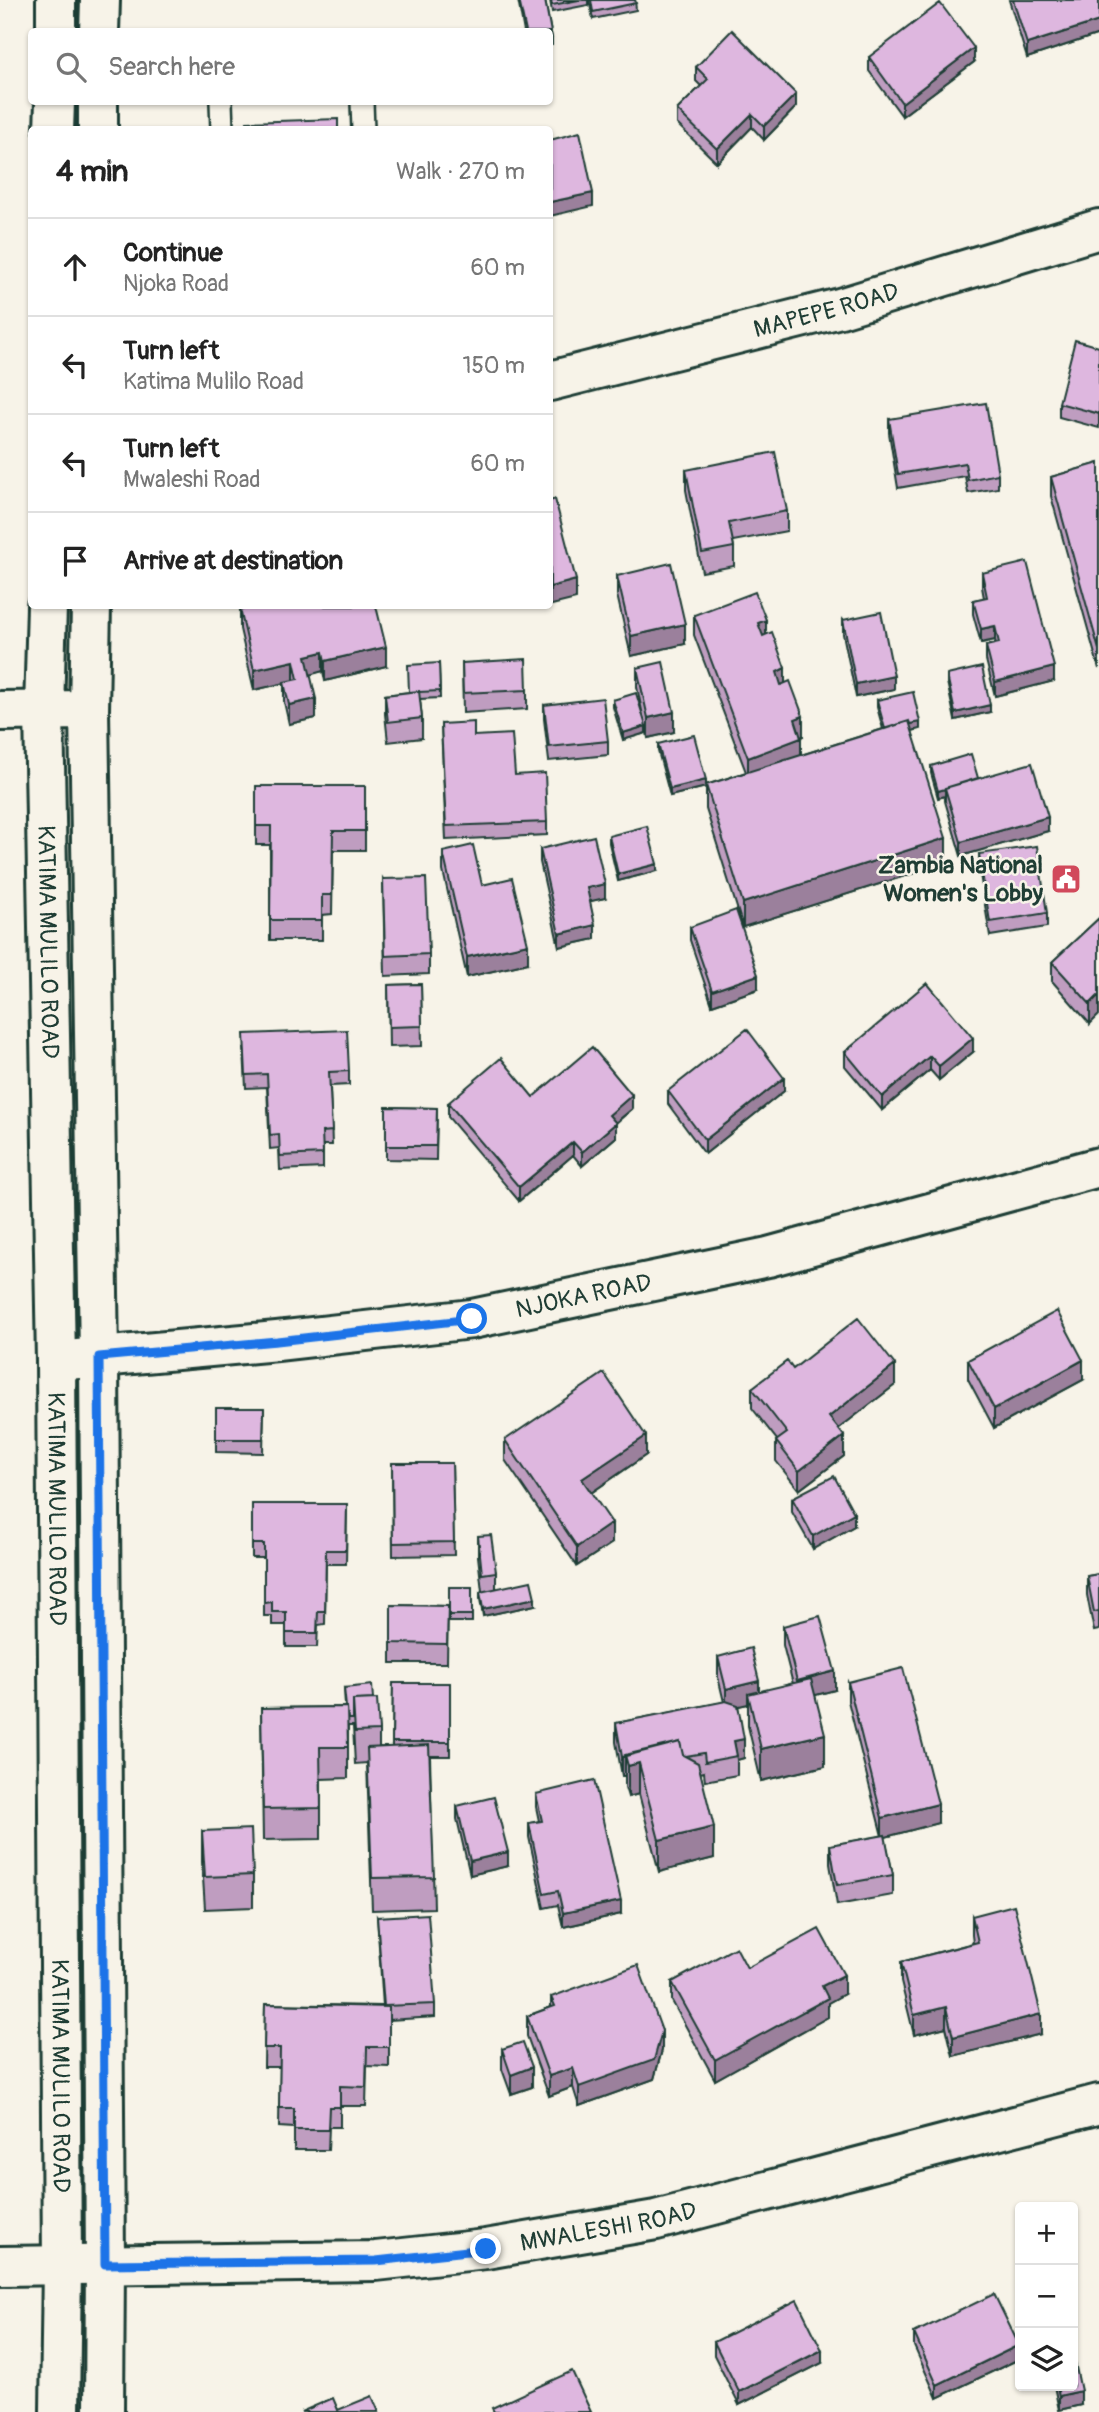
<!DOCTYPE html>
<html lang="en">
<head>
<meta charset="utf-8">
<style>
	:root { --surface:#fff; --page:#f6f6f6; --text:#222; --muted:#767676; --line:#e0e0e0 }
	body { margin:0; font-family:Pangolin,sans-serif; background:var(--page); color:var(--text) }
	.controls { position:absolute; right:21px; bottom:21px; display:grid; overflow:hidden; border-radius:7px; box-shadow:0 2px 5px #0004 }
	.controls button { width:63px; height:63px; display:grid; place-items:center; padding:0; border:0; border-bottom:2px solid var(--line); background:var(--surface); color:var(--text); font:35px sans-serif }
	.stop { position:absolute; width:21px; height:21px; margin:-16px; border:5px solid #1a73e8; border-radius:50%; background:#fff }
	.stop.end { background:#1a73e8; border-color:#fff; box-shadow:0 2px 7px #0008 }
	.list { margin:0; padding:0; list-style:none }
	h2 { display:flex; justify-content:space-between; align-items:center; height:91px; margin:0; padding:0 28px; font-size:30px }
	h2 small { font-size:23px; font-weight:400; color:var(--muted) }
	.list li { display:grid; grid-template-columns:46px 1fr auto; gap:21px; align-items:center; box-sizing:border-box; height:98px; padding:0 28px; border-top:2px solid var(--line) }
	.list b { display:block; font-size:26px; white-space:nowrap }
	.list p { margin:0; font-size:23px; white-space:nowrap; color:var(--muted) }
	.list em { font-size:23px; font-style:normal; color:var(--muted) }
	.icon { flex:none; width:38px; height:38px; fill:none; stroke:currentColor; stroke-width:2; stroke-linecap:round; stroke-linejoin:round }
	.map { position:relative; flex:none; width:1099px; height:2412px; overflow:hidden }
	.search { position:absolute; background:var(--surface); box-shadow:0 2px 5px #0004; left:28px; top:28px; width:525px; height:77px; display:flex; align-items:center; gap:18px; box-sizing:border-box; padding:0 24px; border-radius:7px; color:var(--muted); font-size:26px }
	.panel { position:absolute; background:var(--surface); box-shadow:0 2px 5px #0004; left:28px; top:126px; width:525px; height:483px; border-radius:7px }
	.map>svg:first-child { display:block }
	.lines { fill:none; stroke-linecap:round; stroke-linejoin:round }
	.lane-casing { stroke:#1f3d34; stroke-width:26 }
	.street-casing { stroke:#1f3d34; stroke-width:44 }
	.secondary-casing { stroke:#1f3d34; stroke-width:44 }
	.lane { stroke:#f7f3e8; stroke-width:21 }
	.street { stroke:#f7f3e8; stroke-width:38 }
	.secondary { stroke:#f7f3e8; stroke-width:38 }
	.wall { fill:#bf9dc0; stroke:#1f3d34; stroke-width:2 }
	.shaded-wall { fill:#9b809c; stroke:#1f3d34; stroke-width:2 }
	.building { fill:#deb7df; stroke:#1f3d34; stroke-width:2 }
	.route { stroke:#1a73e8; stroke-width:9 }
	.labels { text-anchor:middle; stroke-width:5; stroke-linejoin:round; paint-order:stroke }
	.street-label { font-size:24px; fill:#1f3d34; stroke:#f7f3e8 }
	.poi-label { font-size:24px; font-weight:bold; fill:#1f3d34; stroke:#f7f3e8; text-anchor:end }
</style>
</head>
<body>
<div class="map">
<svg width="1099" height="2412" viewBox="0 0 1099 2412">
	<rect width="100%" height="100%" fill="#f7f3e8"/>
	<filter id="ink" filterUnits="userSpaceOnUse"><feTurbulence type="fractalNoise" baseFrequency=".0143" numOctaves="2"/><feDisplacementMap in="SourceGraphic" scale="14" xChannelSelector="R" yChannelSelector="G"/><feConvolveMatrix kernelMatrix="1 2 1 2 8 2 1 2 1" color-interpolation-filters="sRGB"/></filter>
	<g filter="url(#ink)">
		<g class="lines">
			<g class="lane-casing">
				<path id="lane" d="M221,102L222,130
					M362,102L363,130"/>
			</g>
			<g class="street-casing">
				<g id="street">
					<path id="s1" d="M550,381L840,308L1099,229"/>
					<path d="M0,711L89,710"/>
					<path id="s2" d="M56,1361L277,1341L472,1319L768,1257L1099,1167"/>
					<path id="s3" d="M0,2266L376,2261L486,2249L656,2220L1099,2104"/>
				</g>
			</g>
			<g class="secondary-casing">
				<g id="secondary">
					<path d="M56,32V0"/>
					<path d="M99,32L100,0"/>
					<path d="M54,130L55,102"/>
					<path d="M98,130V102"/>
					<path id="s4" d="M47,606L44,710L56,1361L62,2265L60,2412"/>
					<path d="M91,606L89,710L99,1357L105,2264L104,2412"/>
				</g>
			</g>
			<use href="#lane" class="lane"/>
			<use href="#street" class="street"/>
			<use href="#secondary" class="secondary"/>
		</g>
		<path class="wall" d="M518,0H545L552,38V45H550V32H524Z
			M550,0H588V5L552,12Z
			M589,0H635L636,10L593,19Z
			M1009,0H1099V34L1027,58Z
			M869,57L974,62L902,116L869,71Z
			M696,67L796,107L764,140L752,127L717,163L677,124V110L701,86L696,81Z
			M1099,347V428L1059,417V403Z
			M889,419L998,474V488L968,493L965,476L898,488L889,433Z
			M1099,463V669L1051,496V477Z
			M686,470L787,511V531L733,541L734,547V566L702,572L686,490Z
			M982,573L1054,681L995,696L986,660V646L996,644L995,640L981,643L973,614V600L984,598L982,587Z
			M617,576L685,644L631,656L617,595Z
			M240,609L386,666L325,681L323,671L310,674L316,718L289,724L284,702V683L254,690L240,629Z
			M694,615L766,635L785,683L803,736L801,737V755L883,729L877,707V700L920,729L912,731L946,863L743,927L706,809V787L670,796L658,751V744L706,785L746,772L694,635Z
			M843,620L894,689L856,697L843,634Z
			M439,663L440,698L420,699L422,718V738L388,742L385,714V695L409,692Z
			M462,663L527,690V709L463,713Z
			M637,668L674,732L648,738L646,727V733L623,740L613,707V700L645,725L637,687Z
			M947,675L990,712L955,720L947,682Z
			M544,705L608,741V755L549,761L544,719Z
			M441,724L474,736L515,775L547,822V835L446,840Z
			M931,766L978,778L1048,831L961,856L945,801V796L938,798L931,773Z
			M256,786H365V850H333L332,914L322,915V940H270V845H256Z
			M609,836L657,871L618,881L609,843Z
			M540,849L605,898L590,901L595,939L559,947L540,862Z
			M443,852L482,885L528,963L467,977L443,871Z
			M979,854L1047,913V927L990,936L979,868Z
			M383,879L429,954V974L385,976Z
			M1099,918L1090,1024L1052,981V962Z
			M690,927L758,989L712,1005L690,940Z
			M421,984L422,1046L389,1047L388,985Z
			M244,1048L349,1071V1085L330,1086L332,1145H323V1168L280,1170L279,1148L270,1149L267,1087L246,1088Z
			M845,1052H973L939,1080L930,1070L882,1110L845,1066Z
			M668,1091H784L705,1154L668,1104Z
			M533,1097L632,1109L616,1123V1137L582,1166L573,1155L519,1201L448,1117V1103Z
			M386,1107L437,1108L436,1160L386,1159Z
			M968,1360L1083,1380L994,1428L968,1379Z
			M793,1369L895,1385L838,1429L844,1456L799,1490L776,1461V1441L777,1440L752,1408V1388Z
			M216,1408H264L263,1453L216,1452Z
			M505,1440L646,1455L591,1493L612,1543L577,1566L505,1460Z
			M392,1463H452L454,1555L393,1556Z
			M792,1498L854,1526L813,1549L792,1512Z
			M252,1504H347L346,1564H326L325,1624L318,1625L317,1647H286V1625H272V1616H264V1558H252Z
			M478,1536L496,1572V1588L535,1605L483,1616L480,1599V1592L482,1591L478,1556Z
			M1099,1574V1630L1094,1631L1087,1595V1576Z
			M449,1587H472V1622H449Z
			M391,1605L448,1606L447,1663H391Z
			M783,1626L835,1690L815,1695L825,1766L761,1781L748,1726V1704L738,1706L744,1758L737,1760V1775L705,1781L704,1772L700,1773L714,1858L659,1872L639,1794L628,1797L625,1787V1776H622L616,1742V1723L724,1702L718,1677V1657L759,1692L793,1684L783,1645Z
			M848,1682L938,1823L885,1837L893,1875V1895L837,1905L830,1864V1845L882,1836L848,1701Z
			M393,1683H450V1756H430L434,1908L372,1910L367,1763L355,1764L353,1726H348V1778L321,1779V1839L263,1840L261,1708L345,1707L344,1688L373,1699L379,1731V1747H392Z
			M536,1794L621,1914L563,1927L558,1905L544,1908L529,1837V1823L539,1821L536,1807Z
			M457,1806L508,1866L470,1875L457,1819Z
			M202,1831L253,1875V1907L205,1909L202,1862Z
			M972,1916L1041,2034L953,2056L946,2027L914,2035L901,1982V1962L973,1943L972,1935Z
			M377,1917L435,2004V2017L389,2020V2067L367,2066L366,2106H340V2127H329L328,2150H294V2128L279,2127L280,2067H264L265,2004L383,2006Z
			M747,1968L844,1994L828,2003V2017L715,2080L672,2001V1982Z
			M551,1997L662,2050L654,2079L579,2106L573,2087L549,2096L527,2036V2016L551,2007Z
			M502,2049L532,2087L511,2094L502,2069Z
			M914,2333L1019,2359L937,2398L914,2346Z
			M714,2342L822,2363L739,2405L714,2355Z
			M1054,2386H1073L1081,2405L1059,2410Z"/>
		<path class="shaded-wall" d="M1099,21V34L1027,58V44Z
			M974,48V62L902,116V103Z
			M796,94V107L764,140V126Z
			M752,114V127L717,163V149Z
			M593,193V206L550,216V202Z
			M576,580V599L544,607V606H550V587Z
			M766,620V639L758,643V623Z
			M685,624V644L631,656V636Z
			M995,626V640L981,643V629Z
			M386,647V666L325,681V661Z
			M323,652V671L306,676V656Z
			M294,661V681L254,690V670Z
			M1054,667V681L995,696V682Z
			M785,668V688L777,691V672Z
			M894,676V689L856,697V684Z
			M316,699V718L289,724V705Z
			M990,705V712L955,720V713Z
			M674,712V732L648,738V718Z
			M803,716V736L795,739V719Z
			M920,722V729L885,737V730Z
			M646,726V733L623,740V733Z
			M801,738V757L748,778V758Z
			M706,780V787L670,796V789Z
			M945,789V796L938,798V791Z
			M1048,817V831L961,856V842Z
			M946,838V863L743,927V903Z
			M657,864V871L618,881V874Z
			M605,884V898L587,902V888Z
			M595,925V939L559,947V934Z
			M528,944V963L467,977V957Z
			M758,975V989L712,1005V991Z
			M1099,995V1015L1090,1024V1004Z
			M973,1038V1052L939,1080V1066Z
			M930,1056V1070L882,1110V1097Z
			M784,1078V1091L705,1154V1140Z
			M632,1095V1109L609,1128V1115Z
			M616,1123V1137L582,1166V1152Z
			M573,1142V1155L519,1201V1187Z
			M1083,1360V1380L994,1428V1409Z
			M895,1365V1385L829,1436V1417Z
			M646,1436V1455L582,1499V1479Z
			M844,1436V1456L799,1490V1471Z
			M854,1513V1526L813,1549V1536Z
			M612,1523V1543L577,1566V1547Z
			M535,1598V1605L483,1616V1609Z
			M835,1671V1690L797,1700V1681Z
			M759,1681V1701L748,1694V1704L726,1709V1689Z
			M825,1734V1766L761,1781V1749Z
			M744,1739V1758L737,1760L734,1741Z
			M625,1756V1776H622V1757Z
			M639,1763V1794L628,1797V1766Z
			M938,1804V1823L882,1838V1818Z
			M714,1827V1858L659,1872V1840Z
			M508,1852V1866L470,1875V1861Z
			M621,1901V1914L563,1927V1913Z
			M844,1975V1994L828,2003V2017L715,2080V2060L822,1986Z
			M946,2007V2027L914,2035V2015Z
			M1041,2014V2034L953,2056V2037Z
			M662,2031V2050L654,2079L579,2106V2087Z
			M532,2067V2087L511,2094V2075Z
			M573,2068V2087L549,2096V2076Z
			M1019,2345V2359L937,2398V2385Z
			M822,2350V2363L739,2405V2392Z
			M1081,2391V2405L1059,2410V2396Z"/>
		<path class="building" d="M519,0H545L552,38H550V32H526Z
			M551,0H579L552,5Z
			M591,0H635L636,3L593,12Z
			M1013,0H1099V21L1027,44Z
			M940,3L974,48L902,103L869,57Z
			M732,30L796,94L764,126L752,114L717,149L677,110L708,79L696,67Z
			M338,119V130H247V122Z
			M580,132L593,193L550,202V140Z
			M1075,340L1099,347V414L1059,403Z
			M986,403L998,474L968,480L965,463L898,474L889,419Z
			M775,452L787,511L729,523L734,547L702,553L686,470Z
			M1099,463V650L1051,477Z
			M555,499L576,580L550,587V501Z
			M1027,562L1054,667L995,682L986,646L999,643L995,626L981,629L973,600L987,597L982,573Z
			M671,563L685,624L631,636L617,576Z
			M755,592L766,620L758,623L763,636L772,632L785,668L777,672L781,685L790,681L803,716L795,719L801,738L748,758L694,615Z
			M256,606H376L386,647L325,661L323,652L306,656L316,699L289,705L284,682L298,679L294,661L254,670L240,609Z
			M881,612L894,676L856,684L843,620Z
			M526,659L527,690L463,693L462,663Z
			M663,662L674,712L648,718L637,668Z
			M439,663L440,691L419,692V691L409,692L408,665Z
			M982,667L990,705L955,713L947,675Z
			M419,691L422,718L388,722L385,695Z
			M913,692L920,722L910,724L909,721L885,729L877,700Z
			M636,693L646,726L623,733L613,700Z
			M603,698L608,741L549,747L544,705Z
			M909,721L946,838L743,903L706,785Z
			M474,722V736L512,734L515,775L545,773L547,822L446,826L441,724Z
			M694,735L706,780L670,789L658,744Z
			M971,754L978,778L945,788V789L938,791L931,766Z
			M1032,763L1048,817L961,842L945,788Z
			M256,786H365V831H333L332,895H322V920H270L271,826H256Z
			M647,826L657,864L618,874L609,836Z
			M594,836L605,884L587,888L595,925L559,934L540,849Z
			M473,845L482,885L512,878L528,944L467,957L443,852Z
			M1037,846L1047,913L990,922L979,854Z
			M426,878L429,954L385,956L383,879Z
			M736,910L758,975L712,991L690,927Z
			M1099,918V995L1090,1004L1052,962Z
			M927,983L973,1038L939,1066L930,1056L882,1097L845,1052Z
			M421,984L422,1026L389,1027L388,985Z
			M747,1029L784,1078L705,1140L668,1091Z
			M347,1030L349,1071L329,1072L332,1131L322,1132L323,1154L280,1156L279,1134L270,1135L267,1074L246,1075L244,1034Z
			M592,1047L632,1095L609,1115L616,1123L582,1152L573,1142L519,1187L448,1103L501,1058L533,1097Z
			M386,1107L437,1108L436,1146H386Z
			M1057,1311L1083,1360L994,1409L968,1360Z
			M858,1318L895,1365L829,1417L844,1436L799,1471L776,1441L787,1433L752,1388L787,1361L793,1369Z
			M604,1373L646,1436L582,1479L612,1523L577,1547L505,1440Z
			M216,1408H264L263,1439H216Z
			M392,1463H452L454,1542L393,1543Z
			M834,1476L854,1513L813,1536L792,1498Z
			M252,1504H347L346,1550H326L325,1611H318L317,1633H286V1612H272V1602L264,1603V1544H252Z
			M491,1535L496,1572L482,1574L478,1536Z
			M1099,1574V1611L1094,1612L1087,1576Z
			M531,1581L535,1598L483,1609L480,1592Z
			M449,1587H472V1615H449Z
			M391,1605L448,1606L447,1644L391,1643Z
			M820,1616L835,1671L797,1681L783,1626Z
			M751,1648L759,1681L726,1689L718,1657Z
			M903,1668L938,1804L882,1818L848,1682Z
			M811,1679L825,1734L761,1749L748,1694Z
			M393,1683H450V1742H392Z
			M372,1685L373,1699L353,1700V1719H348L347,1707H346L344,1688Z
			M377,1699L379,1731L355,1732L353,1700Z
			M726,1701L738,1705L744,1739L734,1741L737,1756L705,1762L704,1753L686,1756L683,1755L680,1742L622,1757L616,1723Z
			M347,1707L348,1747H320L321,1808L263,1809L261,1708Z
			M680,1742L683,1755L698,1763L714,1827L659,1840L639,1763L628,1766L625,1755Z
			M429,1745L434,1877L372,1878L367,1748Z
			M594,1780L621,1901L563,1913L558,1891L544,1894L529,1823L542,1821L536,1794Z
			M494,1797L508,1852L470,1861L457,1806Z
			M251,1829L253,1875L205,1877L202,1831Z
			M885,1835L893,1875L837,1885L830,1845Z
			M1014,1905L1041,2014L953,2037L946,2007L914,2015L901,1962L978,1942L972,1916Z
			M428,1914L435,2004L384,2006L377,1917Z
			M819,1929L844,1975L822,1986L828,1998L715,2060L672,1982L736,1947L747,1968Z
			M638,1965L662,2031L654,2060L579,2087L573,2068L549,2076L527,2016L555,2006L551,1997Z
			M265,2004L389,2007V2047H367L366,2087L340,2086V2107H329L328,2130H294V2108H279L280,2048H264Z
			M523,2042L532,2067L511,2075L502,2049Z
			M994,2294L1019,2345L937,2385L914,2333Z
			M797,2300L822,2350L739,2392L714,2342Z
			M1073,2353L1081,2391L1059,2396L1057,2386H1073Z
			M572,2371L591,2412H494L492,2408Z
			M372,2396L379,2412H301L333,2398L338,2410Z"/>
	</g>
	<g class="lines" filter="url(#ink)">
		<path class="route" d="M472,1319L277,1341L99,1357L105,2264L376,2261L486,2249"/>
	</g>
	<defs>
		<g id="civic-square" transform="scale(1.575)"><rect x="-9" y="-9" width="18" height="18" rx="4" fill="#d1495b" stroke="#f7f3e8"/><path d="M-.6-6.5H3V-4.5H.6V-3L4-1V1h2V6H-6V1h2V-1L-.6-3ZM-1.2 2.5V6h2.4V2.5Z" fill="#fff"/></g>
	</defs>
	<g fill-rule="evenodd">
		<use href="#civic-square" x="1066" y="879"/>
	</g>
	<g class="labels">
		<g class="street-label">
			<text dy="8" stroke="none"><textPath href="#s1" startOffset="285">MAPEPE ROAD</textPath></text>
			<text dy="8" stroke="none"><textPath href="#s4" startOffset="336">KATIMA MULILO ROAD</textPath></text>
			<text dy="8" stroke="none"><textPath href="#s2" startOffset="532">NJOKA ROAD</textPath></text>
			<text dy="8" stroke="none"><textPath href="#s4" startOffset="903">KATIMA MULILO ROAD</textPath></text>
			<text dy="8" stroke="none"><textPath href="#s4" startOffset="1470">KATIMA MULILO ROAD</textPath></text>
			<text dy="8" stroke="none"><textPath href="#s3" startOffset="611">MWALESHI ROAD</textPath></text>
		</g>
		<g class="poi-label">
			<text x="1043" y="873">Zambia National<tspan x="1043" dy="28">Women's Lobby</tspan></text>
		</g>
	</g>
</svg>
<div class="controls">
<button>+</button>
<button>−</button>
<button><svg class="icon" aria-label="layers" viewBox="0 0 24 24"><path d="M12 4l9 5-9 5-9-5zM3 14l9 5 9-5"/></svg></button>
</div>
<div class="stop" style="left:472px;top:1319px"></div>
<div class="stop end" style="left:486px;top:2249px"></div>
<div class="search"><svg class="icon" aria-label="search" viewBox="0 0 24 24"><circle cx="10" cy="10" r="6"/><path d="M15 15l6 6"/></svg>Search here</div>
<section class="panel">
<h2>4 min<small>Walk · 270 m</small></h2>
<ul class="list">
<li><svg class="icon" aria-label="ahead" viewBox="0 0 24 24"><path d="M12 20V5M6 11l6-6 6 6"/></svg><div><b>Continue</b><p>Njoka Road</p></div><em>60 m</em></li>
<li><svg class="icon" aria-label="left" viewBox="0 0 24 24"><path d="M17 20v-9H6M10 6l-5 5 5 5"/></svg><div><b>Turn left</b><p>Katima Mulilo Road</p></div><em>150 m</em></li>
<li><svg class="icon" aria-label="left" viewBox="0 0 24 24"><path d="M17 20v-9H6M10 6l-5 5 5 5"/></svg><div><b>Turn left</b><p>Mwaleshi Road</p></div><em>60 m</em></li>
<li><svg class="icon" aria-label="arrive" viewBox="0 0 24 24"><path d="M6 21V4h12l-3 4 3 4H6"/></svg><div><b>Arrive at destination</b></div></li>
</ul>
</section>
</div>
</body>
</html>
